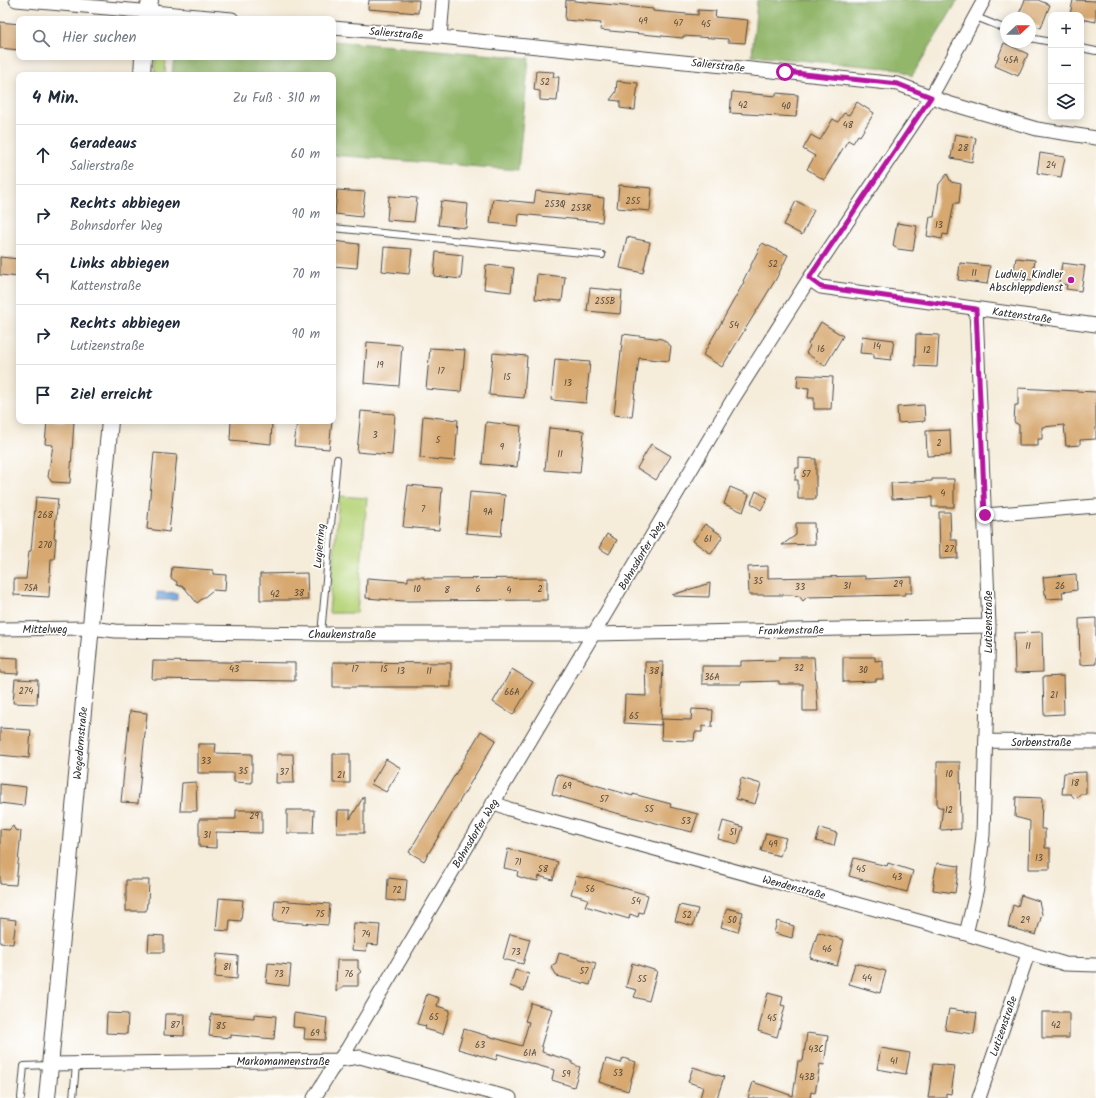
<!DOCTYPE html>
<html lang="de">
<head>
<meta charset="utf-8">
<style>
	:root { --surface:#fff; --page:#f6f6f7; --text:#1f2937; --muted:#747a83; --line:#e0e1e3 }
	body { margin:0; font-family:Kalam,sans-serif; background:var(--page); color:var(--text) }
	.controls { position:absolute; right:12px; top:12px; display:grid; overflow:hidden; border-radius:8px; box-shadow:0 2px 10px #0003 }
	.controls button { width:36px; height:36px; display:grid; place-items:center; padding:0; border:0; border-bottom:1px solid var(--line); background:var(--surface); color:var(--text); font:20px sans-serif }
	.compass { position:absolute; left:1000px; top:12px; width:36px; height:36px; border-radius:50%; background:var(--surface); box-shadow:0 2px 10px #0003; rotate:68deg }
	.stop { position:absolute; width:12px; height:12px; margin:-9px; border:3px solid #b5179e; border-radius:50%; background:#fff }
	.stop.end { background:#b5179e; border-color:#fff; box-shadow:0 1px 4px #0008 }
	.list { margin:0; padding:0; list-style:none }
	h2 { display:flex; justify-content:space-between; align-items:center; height:52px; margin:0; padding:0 16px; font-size:17px }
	h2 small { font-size:13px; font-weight:400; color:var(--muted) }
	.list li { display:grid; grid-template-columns:26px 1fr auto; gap:12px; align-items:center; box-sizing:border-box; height:60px; padding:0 16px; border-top:1px solid var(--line) }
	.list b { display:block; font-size:15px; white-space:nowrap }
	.list p { margin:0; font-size:13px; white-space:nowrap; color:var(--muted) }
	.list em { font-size:13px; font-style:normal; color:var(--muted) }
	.icon { flex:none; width:22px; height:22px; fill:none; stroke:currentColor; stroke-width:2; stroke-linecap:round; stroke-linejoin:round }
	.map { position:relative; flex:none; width:1096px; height:1098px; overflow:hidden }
	.search { position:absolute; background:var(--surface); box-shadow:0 2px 10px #0003; left:16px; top:16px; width:320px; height:44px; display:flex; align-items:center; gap:10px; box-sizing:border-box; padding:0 14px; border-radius:8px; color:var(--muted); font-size:15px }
	.panel { position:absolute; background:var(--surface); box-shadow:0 2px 10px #0003; left:16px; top:72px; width:320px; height:352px; border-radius:8px }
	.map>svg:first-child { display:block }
	.green { fill:#b8d57b; stroke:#728053 }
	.forest { fill:#92b66b; stroke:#5e704b }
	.water { fill:#6a9ed6; stroke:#4a6480 }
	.building { fill:#d7a971 }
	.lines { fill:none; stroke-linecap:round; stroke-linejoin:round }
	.service-casing { stroke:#494845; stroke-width:8 }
	.minor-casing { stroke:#494845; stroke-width:15 }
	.tertiary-casing { stroke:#494845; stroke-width:18 }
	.service { stroke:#fff; stroke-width:6 }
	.minor { stroke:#fff; stroke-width:13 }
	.tertiary { stroke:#fff; stroke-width:16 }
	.route { stroke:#b5179e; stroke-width:5 }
	.poi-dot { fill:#b5179e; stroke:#fff; stroke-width:1.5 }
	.labels { text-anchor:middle; stroke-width:3.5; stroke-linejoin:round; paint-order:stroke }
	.number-label { font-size:9px; fill:#564a3c }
	.street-label { font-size:11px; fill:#2b2b2b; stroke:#fff }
	.poi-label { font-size:11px; fill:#2b2b2b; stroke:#fff; text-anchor:end }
</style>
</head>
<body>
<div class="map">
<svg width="1096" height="1098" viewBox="0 0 1096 1098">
	<rect width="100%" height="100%" fill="#fff"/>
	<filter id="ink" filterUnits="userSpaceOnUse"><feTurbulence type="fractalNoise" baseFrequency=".025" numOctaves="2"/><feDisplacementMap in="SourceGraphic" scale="8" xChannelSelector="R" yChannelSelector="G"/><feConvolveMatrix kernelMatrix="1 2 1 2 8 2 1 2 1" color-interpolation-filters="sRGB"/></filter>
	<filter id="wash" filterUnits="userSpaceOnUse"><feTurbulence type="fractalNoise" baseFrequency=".012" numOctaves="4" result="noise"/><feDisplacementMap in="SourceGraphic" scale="16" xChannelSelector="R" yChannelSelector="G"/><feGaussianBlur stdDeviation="0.9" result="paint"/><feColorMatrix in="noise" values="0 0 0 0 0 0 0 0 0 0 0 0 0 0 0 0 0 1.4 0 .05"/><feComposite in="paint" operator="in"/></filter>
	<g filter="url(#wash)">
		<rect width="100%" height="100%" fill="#f5ecda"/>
		<path class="green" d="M156,57H166L165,75H155Z
			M339,496L367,498L357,613H329Z"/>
		<path class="forest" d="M757,0H958L912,76L899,69L752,56Z
			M333,41L529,58L518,170L333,155V75H172L174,57H333Z"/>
		<path class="water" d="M157,592L177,593V600H157Z"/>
		<g id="blocks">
			<path class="building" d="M369,0H419L418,13L368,9Z
				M566,0L653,9V11L698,15V10L716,11L715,17L748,20L745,43L728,42V39L683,36V38L600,30L601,23L565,20Z
				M1025,0H1038L1050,5L1041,28L1030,23V18H1017Z
				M1073,0L1096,1V22L1081,19V15H1070Z
				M0,22L19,24V50L0,48Z
				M1004,43L1028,54L1018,76L995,66Z
				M536,71L554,72L553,77H559L557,101L540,100V91L534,90Z
				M617,81L638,83L635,110L620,108V101L610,100L616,92Z
				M732,92L776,96V93L798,95L796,117L730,113Z
				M857,102L874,113L860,136L858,135L853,143L848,140L824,180L807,169L815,156L803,149L811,135L820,140L833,119L838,122L844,113L849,115Z
				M955,134L976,138L972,162L951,158Z
				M1040,153L1065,157L1061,177L1037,173Z
				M947,174L951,182L961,184L959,203H954L948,235L943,234L942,239L927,236L930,217H934L939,184Z
				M619,185L652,188L650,211L617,208Z
				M337,190L365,192L362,217L335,214Z
				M536,191L604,198L602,222L519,214L518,226L490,223L493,199L534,203Z
				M389,196L417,198L414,222L387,220Z
				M441,201L468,204L466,228L438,225Z
				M796,201L814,210L802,235L784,225Z
				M897,223L917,226L913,251L898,249L893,246Z
				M627,237L650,242L643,273L620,268Z
				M333,241L359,244L357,268L333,266Z
				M762,243L788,255L776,279L722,367L703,355L744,282L743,281Z
				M384,247L412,249L409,274L382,271Z
				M436,252L463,255L461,279L434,276Z
				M0,257L19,259V277L0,275Z
				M1016,258L1035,260L1032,280L1013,278Z
				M960,263L990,266L987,284L958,280Z
				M1062,263L1085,266L1081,291L1066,289L1067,285L1059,283Z
				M486,265L514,268L511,292L484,289Z
				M537,274L565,277L562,301L535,299Z
				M590,288L622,291L620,314L587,311Z
				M821,322L843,336L825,366L806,353L810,346L808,344Z
				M623,334L662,339L671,346L669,361L639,358L632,417L614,415Z
				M916,334L939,335L937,367L915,366Z
				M862,336L894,340L891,360L874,358V354L860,353Z
				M367,342L402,345L399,386L364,383Z
				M430,348L465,350L461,392L426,389Z
				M493,353L527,356L524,398L489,395Z
				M555,359L590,362L586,403L551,400Z
				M798,375L833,377L831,409H814V398H808L809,388L797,387Z
				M1018,388L1096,392V439L1080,440V445L1066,446L1064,425L1042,427V439H1038V446H1019V425L1014,422L1015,405H1018Z
				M924,405L925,421L898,423L897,407Z
				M361,411L395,414L392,455L357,452Z
				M423,416L458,420L455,461L420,458Z
				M47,421H74L70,483L52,482L48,477L53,445L45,444Z
				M231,421H272L271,444L230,440Z
				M297,421H332L329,449L294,446Z
				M486,422L521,426L517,467L482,464Z
				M549,428L584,431L580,473L545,470Z
				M950,430L951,455L927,456L926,431Z
				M651,444L671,456L656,480L637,468Z
				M154,453L177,455L169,532L147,529Z
				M799,458L816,459V499H798V480H795L796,468H799Z
				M932,479H954V507H932V497L892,499L891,483L932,481Z
				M408,485L442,488L439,530L403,527Z
				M730,487L749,495L743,512L724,504Z
				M756,491L768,498L761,510L751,503Z
				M470,492L505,495L501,536L466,533Z
				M36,497L58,499L54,538H56L54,559H51L49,597L14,595V579H26L29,551H31Z
				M939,512H950L951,540H957L958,558L940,559Z
				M796,523H814L815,544L782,545L796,535Z
				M705,524L723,536L711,554L693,541Z
				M607,534L617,540L609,554L599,548Z
				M768,566V578L865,576V579L912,577V593H905V595L807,597L803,601L799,596L791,595H749L748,567Z
				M172,567L213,570V574L226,575L225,591L213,590L197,603L184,587L177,585V582L171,578Z
				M307,573L308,600H260V574Z
				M1076,574L1077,590L1062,592L1063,598L1047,599L1046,594H1045L1043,577Z
				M408,577H424V579L547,578V600L404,601L366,598L367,578L408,581Z
				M710,583L709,597L673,596L672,595Z
				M1096,618V664L1080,665L1079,619Z
				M1042,632L1043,672L1015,673L1014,633Z
				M0,657L18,658V674L0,673Z
				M779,657H814L818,711H803V684H779V681L741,682V684H702V666H741V661L779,660Z
				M843,657H875V661L883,660V679H876V681L843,682Z
				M153,661L295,663V681L152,679Z
				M333,662L451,663V687H333Z
				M645,662H663L661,725L624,723L625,695L646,696Z
				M512,669L533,682L513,715L493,702Z
				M1063,676L1064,714L1044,715L1043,677Z
				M15,679L38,680L37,704L13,703Z
				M692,709L713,710L712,727L702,726V732H695L694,741L661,740L662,719L691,720Z
				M130,711L147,713L138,803L121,802Z
				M0,728L31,730L29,758L0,755Z
				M481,731L496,740L424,861L409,852Z
				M198,744H216L215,753L252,754V783L234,782V773H198Z
				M277,754H293L294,783H276Z
				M333,754H350V783H333Z
				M386,759L401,768L386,792L371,784Z
				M937,762H960L961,829L940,830L943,808L937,806Z
				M1086,772V794H1080L1075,799L1071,794H1062L1064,773Z
				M557,774L633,796V794L671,804L670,807L698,814L692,832L612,812L552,794Z
				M741,778L761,784L755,804L736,799Z
				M196,782L197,811H180L182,783Z
				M0,784L26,787L24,806L0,803Z
				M364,796V833H337L338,810H350V819Z
				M1016,797L1042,798L1041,829H1045V848H1050V869H1029L1030,821L1015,817Z
				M236,810H262V833L216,832V848L199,847V819H236Z
				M287,810H314L313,833H287Z
				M723,821L743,827L738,844L718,839Z
				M13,826L15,830L21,831L16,885L0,884V829L9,830Z
				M820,828L837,833L834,846L816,841Z
				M766,833L786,838L780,856L761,851Z
				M508,849L558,862L553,880L539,876L538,881L526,879L517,876L518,871L504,868Z
				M854,858L887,866L888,863L913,871L907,892L849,876Z
				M937,863L959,866L955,893L933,890L934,884L933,883Z
				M576,876L584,878L585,877L648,895L643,913L639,912L638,917L630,914L629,919L585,906L588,899L571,894Z
				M388,878L407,880L405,902L387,900Z
				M126,880H149L148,903H147L146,911H126Z
				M1021,895L1039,901L1042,914L1036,935L1008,927L1013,905L1018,907Z
				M219,898L243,900L241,921L230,920L229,931L216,930Z
				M275,900L330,904L328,925L273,921Z
				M680,905L698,909L693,926L675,921Z
				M727,908L743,912L738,932L721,927Z
				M0,918L16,920L13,944L0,943Z
				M777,921L794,926L792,938L774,933Z
				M354,923L380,925L378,945L367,944L366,951L352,950Z
				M818,932L844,940L837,966L810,958Z
				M510,934L530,939L523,964L503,959Z
				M149,935L164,936V952H148Z
				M559,953L596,963L590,985L557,976L551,966L556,963Z
				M217,954L238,956L237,979L215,977Z
				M337,960H358V968L361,972L358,974V986H344L336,992Z
				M268,963L291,965L289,986L266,983Z
				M632,963L657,971L649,1001L634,997L637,990L626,987Z
				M855,963L886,971L880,993L849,984Z
				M515,970L529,974L524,991L510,986Z
				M768,993L783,997L781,1005L785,1006L777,1037L758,1031Z
				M427,994L439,998L437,1006L450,1010L443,1034L425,1029L426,1026L417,1024Z
				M531,1003L552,1009L541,1046L543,1047L542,1052L572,1061V1064L580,1067L574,1087L552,1080L554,1070L498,1054L496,1060L458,1049L464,1029L522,1046L529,1022L525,1021Z
				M949,1009L977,1013L974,1034L945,1030Z
				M1042,1012H1069V1038H1042Z
				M107,1013L128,1014L127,1034L106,1033Z
				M294,1013L327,1018L325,1040L304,1039L305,1028L293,1027Z
				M165,1014H185L184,1036L164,1035Z
				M211,1014L254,1018V1014L276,1016L274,1039L231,1035V1038L209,1036Z
				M807,1033L828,1036L824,1065L820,1064L815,1093L811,1092L810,1098H748L753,1082L793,1096L798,1061H803Z
				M881,1048L910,1053L906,1074L877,1069Z
				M623,1058L636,1062L628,1091L599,1082L606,1059L621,1063Z
				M933,1064L955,1066L951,1094L946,1093V1098H928Z
				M693,1067L724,1077L717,1098H700L703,1087L688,1082Z"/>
		</g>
	</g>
	<g filter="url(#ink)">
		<use href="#blocks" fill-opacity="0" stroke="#494845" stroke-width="1"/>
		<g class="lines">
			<g class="service-casing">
				<path id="service" d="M976,17L1006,29
					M1030,38L1051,42
					M1081,48L1096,51
					M333,228L602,255
					M321,634L337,459
					M21,1098L24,1066L49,1065
					M73,1098L76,1065"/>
			</g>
			<g class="minor-casing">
				<path id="minor" d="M16,0L232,19
					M333,28L440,37L898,84L948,103L1037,129L1096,138
					M440,37L443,0
					M809,279L821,287L1096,325
					M985,515L1096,506
					M0,629L90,628L116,631L321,634H594L989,626
					M986,741L1096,742
					M493,802L509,809L966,934L1065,964L1096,965
					M966,934L977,888L983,835L989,626L976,309
					M51,1064L339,1060L360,1057L510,1098
					M314,1098L330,1072L347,1049L733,399L809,279L931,97L984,0
					M979,1098L1028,954"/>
			</g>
			<g class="tertiary-casing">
				<path id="tertiary" d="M147,19L150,0
					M142,75L143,57
					M47,1098L110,421"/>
			</g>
			<use href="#service" class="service"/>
			<use href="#minor" class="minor"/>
			<use href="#tertiary" class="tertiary"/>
		</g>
	</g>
	<g class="lines" filter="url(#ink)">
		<path class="route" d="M785,72L898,84L931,97L809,278L821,287L976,309L985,515"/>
	</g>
	<circle class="poi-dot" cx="1071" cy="280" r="4"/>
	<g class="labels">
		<g class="number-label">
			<text x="643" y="24">49</text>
			<text x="678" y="26">47</text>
			<text x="706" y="27">45</text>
			<text x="1011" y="63">45A</text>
			<text x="545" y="85">52</text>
			<text x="743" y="108">42</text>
			<text x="786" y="109">40</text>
			<text x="848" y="128">48</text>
			<text x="963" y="151">28</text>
			<text x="1051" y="168">24</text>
			<text x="633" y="204">255</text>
			<text x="555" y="207">253Q</text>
			<text x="581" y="211">253R</text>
			<text x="939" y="228">13</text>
			<text x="773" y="267">52</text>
			<text x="974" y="276">11</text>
			<text x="605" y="304">255B</text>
			<text x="734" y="328">54</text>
			<text x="877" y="349">14</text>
			<text x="821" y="352">16</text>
			<text x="927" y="353">12</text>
			<text x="380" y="368">19</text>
			<text x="441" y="374">17</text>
			<text x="507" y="380">15</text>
			<text x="568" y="386">13</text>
			<text x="375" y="438">3</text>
			<text x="438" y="443">5</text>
			<text x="939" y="446">2</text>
			<text x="502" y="450">9</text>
			<text x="560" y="457">11</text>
			<text x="806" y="477">57</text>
			<text x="943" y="496">4</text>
			<text x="423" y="512">7</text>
			<text x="488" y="515">9A</text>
			<text x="45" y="518">268</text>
			<text x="708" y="542">61</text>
			<text x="45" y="548">270</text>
			<text x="949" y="552">27</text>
			<text x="758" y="584">35</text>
			<text x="898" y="587">29</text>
			<text x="847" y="589">31</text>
			<text x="1060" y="589">26</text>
			<text x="800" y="590">33</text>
			<text x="31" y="591">75A</text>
			<text x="417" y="592">10</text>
			<text x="478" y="592">6</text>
			<text x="540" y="592">2</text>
			<text x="447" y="593">8</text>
			<text x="509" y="593">4</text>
			<text x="299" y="596">38</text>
			<text x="275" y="597">42</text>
			<text x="1028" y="649">11</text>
			<text x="799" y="671">32</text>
			<text x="234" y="672">43</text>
			<text x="355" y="672">17</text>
			<text x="384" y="672">15</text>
			<text x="863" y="673">30</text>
			<text x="401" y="674">13</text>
			<text x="429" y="674">11</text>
			<text x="654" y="674">38</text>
			<text x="712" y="680">36A</text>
			<text x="26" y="694">274</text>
			<text x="512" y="695">66A</text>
			<text x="1054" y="698">21</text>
			<text x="634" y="719">65</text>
			<text x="206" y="764">33</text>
			<text x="243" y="774">35</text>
			<text x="284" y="775">37</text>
			<text x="949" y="777">10</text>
			<text x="341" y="778">21</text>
			<text x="1075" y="786">18</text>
			<text x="567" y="789">69</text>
			<text x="604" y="802">57</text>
			<text x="649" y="812">55</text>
			<text x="949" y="813">12</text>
			<text x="254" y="819">29</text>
			<text x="686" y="824">53</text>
			<text x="733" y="835">51</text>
			<text x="207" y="838">31</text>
			<text x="773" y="847">49</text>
			<text x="1039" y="861">13</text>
			<text x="518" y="865">71</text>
			<text x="543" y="872">58</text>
			<text x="861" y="872">45</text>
			<text x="897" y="880">43</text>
			<text x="590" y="892">56</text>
			<text x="397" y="893">72</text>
			<text x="636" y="904">54</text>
			<text x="285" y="914">77</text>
			<text x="320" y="917">75</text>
			<text x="687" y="918">52</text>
			<text x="732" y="923">50</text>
			<text x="1025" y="923">29</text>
			<text x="366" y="937">74</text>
			<text x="827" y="952">46</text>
			<text x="516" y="955">73</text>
			<text x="227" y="970">81</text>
			<text x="584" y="974">57</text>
			<text x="279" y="977">73</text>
			<text x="349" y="977">76</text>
			<text x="867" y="981">44</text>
			<text x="642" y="982">55</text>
			<text x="434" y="1020">65</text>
			<text x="772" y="1021">45</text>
			<text x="175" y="1028">87</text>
			<text x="1056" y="1028">42</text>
			<text x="221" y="1029">85</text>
			<text x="315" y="1036">69</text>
			<text x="480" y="1048">63</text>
			<text x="816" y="1052">43C</text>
			<text x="530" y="1056">61A</text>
			<text x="894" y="1064">41</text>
			<text x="618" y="1076">53</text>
			<text x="566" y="1077">59</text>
			<text x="807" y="1080">43B</text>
		</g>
		<g class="street-label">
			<text transform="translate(396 33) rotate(5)" y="4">Salierstraße</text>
			<text transform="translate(718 65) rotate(6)" y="4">Salierstraße</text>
			<text transform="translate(1022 315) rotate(8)" y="4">Kattenstraße</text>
			<text transform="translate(319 546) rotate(-85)" y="4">Lugierring</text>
			<text transform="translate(641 555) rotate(-59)" y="4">Bohnsdorfer Weg</text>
			<text transform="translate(988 622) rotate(-90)" y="4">Lutizenstraße</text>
			<text x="45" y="633">Mittelweg</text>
			<text transform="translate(791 630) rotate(-1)" y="4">Frankenstraße</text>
			<text x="342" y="638">Chaukenstraße</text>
			<text x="1041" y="746">Sorbenstraße</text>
			<text transform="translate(80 743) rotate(-85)" y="4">Wegedornstraße</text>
			<text transform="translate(475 833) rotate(-59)" y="4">Bohnsdorfer Weg</text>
			<text transform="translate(794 887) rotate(15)" y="4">Wendenstraße</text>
			<text transform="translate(1003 1026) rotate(-71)" y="4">Lutizenstraße</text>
			<text x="283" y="1065">Markomannenstraße</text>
		</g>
		<g class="poi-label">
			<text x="1063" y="278">Ludwig Kindler<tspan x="1063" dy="13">Abschleppdienst</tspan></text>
		</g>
	</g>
</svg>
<div class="controls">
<button>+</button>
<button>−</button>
<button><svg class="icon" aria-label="layers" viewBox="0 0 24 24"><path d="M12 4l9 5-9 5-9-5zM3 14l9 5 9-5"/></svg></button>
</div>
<svg class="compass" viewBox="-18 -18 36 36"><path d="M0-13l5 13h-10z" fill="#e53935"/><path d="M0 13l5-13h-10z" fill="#747a83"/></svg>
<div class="stop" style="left:785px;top:72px"></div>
<div class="stop end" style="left:985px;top:515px"></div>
<div class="search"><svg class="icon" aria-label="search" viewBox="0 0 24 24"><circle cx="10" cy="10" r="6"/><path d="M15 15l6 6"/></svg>Hier suchen</div>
<section class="panel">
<h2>4 Min.<small>Zu Fuß · 310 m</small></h2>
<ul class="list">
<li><svg class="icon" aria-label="ahead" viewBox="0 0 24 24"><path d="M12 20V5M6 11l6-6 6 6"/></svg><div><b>Geradeaus</b><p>Salierstraße</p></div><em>60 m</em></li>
<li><svg class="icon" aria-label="right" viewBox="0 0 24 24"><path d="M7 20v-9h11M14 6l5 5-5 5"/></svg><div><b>Rechts abbiegen</b><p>Bohnsdorfer Weg</p></div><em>90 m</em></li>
<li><svg class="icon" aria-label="left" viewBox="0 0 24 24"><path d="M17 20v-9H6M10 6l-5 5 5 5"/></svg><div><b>Links abbiegen</b><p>Kattenstraße</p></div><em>70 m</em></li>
<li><svg class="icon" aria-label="right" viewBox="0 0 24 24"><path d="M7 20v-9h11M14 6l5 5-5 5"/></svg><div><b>Rechts abbiegen</b><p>Lutizenstraße</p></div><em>90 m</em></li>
<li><svg class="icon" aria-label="arrive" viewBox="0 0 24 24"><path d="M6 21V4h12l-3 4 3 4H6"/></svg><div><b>Ziel erreicht</b></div></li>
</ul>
</section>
</div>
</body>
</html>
